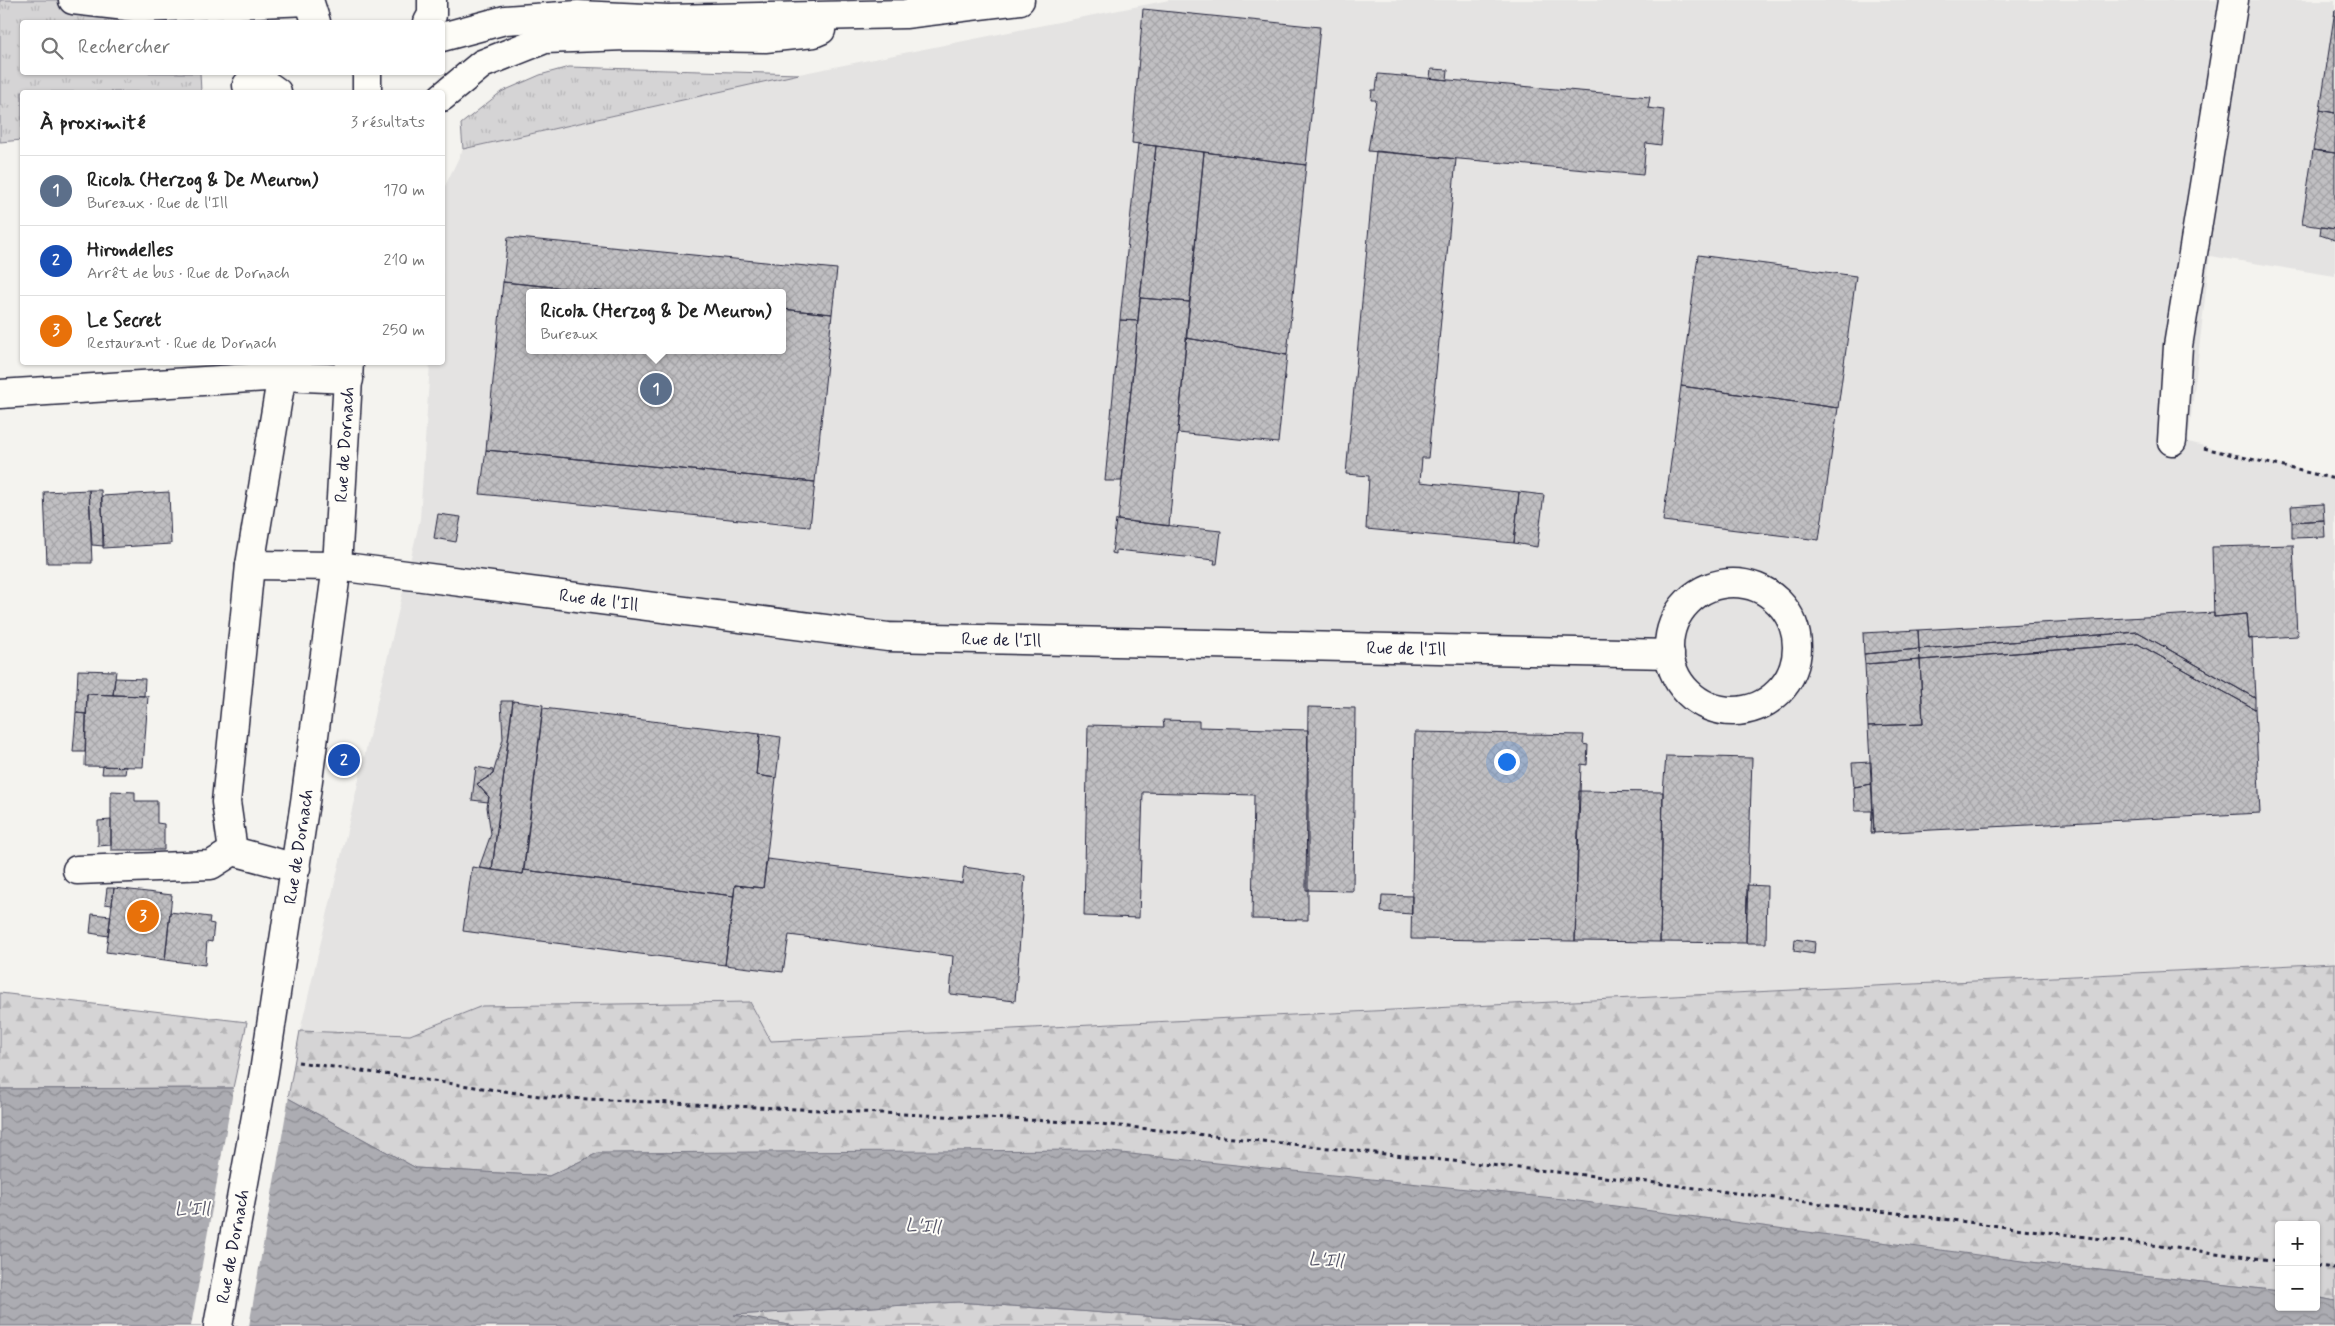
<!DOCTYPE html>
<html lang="fr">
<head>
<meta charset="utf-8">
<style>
	:root { --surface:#fff; --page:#f6f6f6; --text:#222; --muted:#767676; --line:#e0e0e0; --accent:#d1495b }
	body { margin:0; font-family:Mynerve,sans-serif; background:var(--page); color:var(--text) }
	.controls { position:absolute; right:15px; bottom:15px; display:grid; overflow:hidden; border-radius:5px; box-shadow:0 1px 4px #0004 }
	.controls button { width:45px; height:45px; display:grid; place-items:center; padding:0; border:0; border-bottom:1px solid var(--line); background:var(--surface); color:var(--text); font:25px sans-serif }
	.you { position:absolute; left:1506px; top:761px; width:18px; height:18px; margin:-12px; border:4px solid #fff; border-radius:50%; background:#1a73e8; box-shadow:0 0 0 8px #1a73e833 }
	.badge { display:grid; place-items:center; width:32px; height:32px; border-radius:50%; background:var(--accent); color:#fff; font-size:16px; font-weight:700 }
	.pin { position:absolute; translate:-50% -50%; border:2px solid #fff; box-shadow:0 1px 5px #0006 }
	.popup { position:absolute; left:526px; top:289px; width:260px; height:65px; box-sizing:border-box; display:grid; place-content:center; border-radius:5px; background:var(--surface); filter:drop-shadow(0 1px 4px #0005); font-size:16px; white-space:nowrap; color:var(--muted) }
	.popup b { font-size:19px; color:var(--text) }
	.popup::after { content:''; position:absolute; left:50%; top:100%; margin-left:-10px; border:10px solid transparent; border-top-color:var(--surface) }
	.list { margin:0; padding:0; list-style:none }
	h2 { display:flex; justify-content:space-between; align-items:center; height:65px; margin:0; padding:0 20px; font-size:21px }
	h2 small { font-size:16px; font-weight:400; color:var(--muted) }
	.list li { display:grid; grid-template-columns:32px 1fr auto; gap:15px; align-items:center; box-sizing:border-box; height:70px; padding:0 20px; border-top:1px solid var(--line) }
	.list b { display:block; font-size:19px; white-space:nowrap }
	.list p { margin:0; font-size:16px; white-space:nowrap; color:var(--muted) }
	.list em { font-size:16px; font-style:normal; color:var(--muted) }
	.icon { flex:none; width:28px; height:28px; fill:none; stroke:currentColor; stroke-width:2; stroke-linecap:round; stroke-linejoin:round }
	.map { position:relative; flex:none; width:2335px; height:1326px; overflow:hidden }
	.search { position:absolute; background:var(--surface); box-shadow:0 1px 4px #0004; left:20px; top:20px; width:425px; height:55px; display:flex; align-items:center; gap:12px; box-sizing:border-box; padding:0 18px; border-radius:5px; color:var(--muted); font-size:19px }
	.panel { position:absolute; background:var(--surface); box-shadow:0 1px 4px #0004; left:20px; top:90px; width:425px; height:275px; border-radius:5px }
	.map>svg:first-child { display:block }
	.built { fill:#e4e3e2; fill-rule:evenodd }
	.grass { fill:url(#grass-tufts); stroke:#7c7b88 }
	.forest { fill:url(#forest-firs); stroke:#7c7b88 }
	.water { fill:url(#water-waves); stroke:#757582 }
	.pier { fill:#f4f3ef }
	.building { fill:url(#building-cross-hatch); stroke:#22223b }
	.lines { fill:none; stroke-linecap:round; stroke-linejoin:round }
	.minor-casing { stroke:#22223b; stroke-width:31 }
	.major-casing { stroke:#22223b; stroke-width:31 }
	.path { stroke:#22223b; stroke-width:3; stroke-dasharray:4 4; stroke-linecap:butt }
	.minor { stroke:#fdfcf7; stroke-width:28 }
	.major { stroke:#fdfcf7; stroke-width:28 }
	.labels { text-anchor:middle; stroke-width:4; stroke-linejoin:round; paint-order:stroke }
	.street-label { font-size:18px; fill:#22223b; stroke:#fdfcf7 }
	.water-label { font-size:19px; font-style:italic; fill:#59596b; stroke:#fdfcf7 }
</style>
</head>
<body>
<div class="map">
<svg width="2335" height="1326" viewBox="0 0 2335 1326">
	<defs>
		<pattern id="grass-tufts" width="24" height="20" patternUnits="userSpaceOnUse" patternTransform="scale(1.25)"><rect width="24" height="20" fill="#d5d4d5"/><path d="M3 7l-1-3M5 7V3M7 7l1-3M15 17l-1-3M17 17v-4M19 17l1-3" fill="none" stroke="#b7b6b8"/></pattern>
		<pattern id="forest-firs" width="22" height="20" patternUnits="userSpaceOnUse" patternTransform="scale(1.25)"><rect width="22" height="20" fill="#d5d4d5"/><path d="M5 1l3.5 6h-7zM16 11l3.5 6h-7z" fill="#b7b6b8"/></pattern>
		<pattern id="water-waves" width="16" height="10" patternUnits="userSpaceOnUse" patternTransform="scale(1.25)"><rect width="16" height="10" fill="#acacb2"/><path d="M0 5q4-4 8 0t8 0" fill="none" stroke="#8c8c92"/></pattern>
		<pattern id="building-cross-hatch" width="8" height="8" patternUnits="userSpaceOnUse" patternTransform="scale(1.25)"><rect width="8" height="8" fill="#c0bfc2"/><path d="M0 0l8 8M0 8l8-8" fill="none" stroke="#a5a4a8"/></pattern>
	</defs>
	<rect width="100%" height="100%" fill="#f4f3ef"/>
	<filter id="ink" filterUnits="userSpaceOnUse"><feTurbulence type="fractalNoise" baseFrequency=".02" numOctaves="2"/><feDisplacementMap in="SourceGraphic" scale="10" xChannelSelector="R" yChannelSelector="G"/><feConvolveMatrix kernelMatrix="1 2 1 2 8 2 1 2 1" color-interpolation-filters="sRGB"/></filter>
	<g filter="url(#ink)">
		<path class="built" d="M1169,0H2335V276L2210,256L2188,442L2335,478V963L771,1041L750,1002L482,1006L410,1035L300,1031L420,519L430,363L442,362L443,190L463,149L799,74ZM530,293H782V350H530Z"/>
		<path class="grass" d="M0,0H195L197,22H22V72L200,73L201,92H22V140L0,142Z
			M569,67L799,74L463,149L461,124L501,92L540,75Z"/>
		<path class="forest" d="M2335,963V1301L2316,1297V1225H2279V1291L2022,1261L598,1153L549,1176L416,1168L288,1098L300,1031L410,1035L482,1006L750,1002L771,1041Z
			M0,993L247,1022L233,1088L0,1089Z
			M958,1302L1277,1326H795L731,1315Z"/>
		<path class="water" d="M234,1088L288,1098L416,1168L549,1176L598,1153L1092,1150L1563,1199L2022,1261L2279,1291V1307H2316V1297L2335,1301V1326H1277L958,1302L734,1315L795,1326H0V1089Z"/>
		<path class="pier" d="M234,1086L289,1096L249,1326H191Z"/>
		<path class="building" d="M1143,9L1320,27L1306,165L1132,143Z
			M2335,10V113L2320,110Z
			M1431,69L1448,70L1447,80L1430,78Z
			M1378,74L1650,97L1648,108L1664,110L1661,145L1646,143L1643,175L1368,151L1376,100H1371L1372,90H1376Z
			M2320,110L2335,113V153L2313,150Z
			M1138,144L1156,146L1138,321L1120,320Z
			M1156,146L1204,152L1190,302L1140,298Z
			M2313,150L2335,153V229L2302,224Z
			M1376,151L1456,159L1428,458H1422L1420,482L1519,492L1514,543L1366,529L1369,476L1346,474Z
			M1204,152L1306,165L1287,355L1186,338Z
			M2321,227L2335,229V240L2320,235Z
			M508,237L837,269L832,314L782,309V293H614L503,282Z
			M1698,255L1856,276L1838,408L1681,386Z
			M503,282L614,293H530V350H782V309L832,314L815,482L486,450Z
			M1140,298L1190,302L1169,526L1118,520Z
			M1120,320L1138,321L1122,481H1105Z
			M1186,338L1287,355L1278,443L1178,433Z
			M1681,386L1838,408L1819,540L1663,521Z
			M486,450L815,482L810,527L480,494Z
			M89,490L92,563H47L44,492Z
			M89,490H101L104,546L92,545Z
			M169,492L171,544L103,548L102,496Z
			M1519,492L1544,495L1537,547L1514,543Z
			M2323,504L2324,520L2292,522L2291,506Z
			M438,514L461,517L456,542L434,538Z
			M1116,520L1221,531L1217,564H1214L1215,560L1116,550V554L1112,553Z
			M2324,520L2325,537L2292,538V522Z
			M2293,545L2297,636L2249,639L2247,614L2214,617L2212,547Z
			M2214,613V617L2247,614L2249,639L2252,638L2255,698L2138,632L1919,649L1918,630Z
			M1918,630L1919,649L1864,654L1863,633Z
			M2138,632L2255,698V709L2138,644L1920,660L1919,649Z
			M2138,644L2255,709L2260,813L1874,833L1868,726L1923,724L1920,660Z
			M1919,649L1920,660L1865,664L1864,654Z
			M1920,660L1923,724L1868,726L1865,664Z
			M78,670L116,671L113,695L87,694L86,714L76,713Z
			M115,678L145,679L144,696L113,695Z
			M87,694L148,696L143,767L85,766Z
			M501,701H513L492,870L479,868L491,834L487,807L489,797L477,784L493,774L503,739Z
			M513,701L543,705L523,874L492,870Z
			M1308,707L1355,708L1353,891L1306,890Z
			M543,708L760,734L756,775L776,778L763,888L735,885L734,896L524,870Z
			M76,713L86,714L85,752H73Z
			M1163,720L1199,721V727L1308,730V920L1252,919L1254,795L1143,792L1139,918L1084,916L1088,725L1164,727Z
			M1415,732L1584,735L1583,744L1588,745L1587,765L1581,764L1575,941L1411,939Z
			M760,734L781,737L776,778L756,775Z
			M1666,756L1752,758L1746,943L1660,942L1663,792Z
			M1871,762L1872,784L1854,787L1852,763Z
			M103,766L126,767L125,774H102Z
			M476,767L493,770V774L477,784L489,797L488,802L472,800Z
			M1872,784L1874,833H1871L1872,811H1855L1854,787Z
			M111,791L135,792V801H157V823L164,824V850H111Z
			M1579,791L1663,792L1660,942L1575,941Z
			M111,820V845L98,846V821Z
			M767,859L962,883L964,867L1025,876L1015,1001L950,994L953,956L789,935L783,972L725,965L735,885L763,888Z
			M472,867L523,874L524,870L734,896L725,965L463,931Z
			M1747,885L1767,886L1766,943H1746Z
			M107,888H114L112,905L105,904Z
			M114,888L172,895L165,960L106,952Z
			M1382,895L1412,896V914L1381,912Z
			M170,912L210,917L209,923L214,924L212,942L207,941L205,965L165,960Z
			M92,914L111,916L108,936L90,933Z
			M1795,939L1815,942L1814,954L1794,951Z"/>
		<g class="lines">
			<g class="minor-casing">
				<g id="minor">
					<path d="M73,0L144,8L309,1"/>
					<path d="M247,85L270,87L277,92"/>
					<path d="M284,362L250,565L226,802L233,851L296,868"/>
					<path d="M0,394L282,376L349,379"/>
					<path d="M2172,441L2178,346L2234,0"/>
					<path id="s1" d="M250,565L337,566L888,637L1670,654"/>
					<circle cx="1733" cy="647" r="64"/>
					<path d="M77,870L211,865L233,851"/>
				</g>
			</g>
			<g class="major-casing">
				<g id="major">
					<path d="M309,0L316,22"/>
					<path d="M428,22L432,15V0"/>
					<path d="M442,37L505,20L578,15L668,19L905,14L1020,0"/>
					<path d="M367,72V92"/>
					<path d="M442,97L482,64L545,39L626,36L765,38L814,33L821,30"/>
					<path id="s2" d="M218,1326L264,1072L305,802L337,566L349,362"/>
				</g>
			</g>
			<path class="path" d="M2204,448L2335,479
				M298,1062L546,1097L1091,1123L1623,1179L2279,1261
				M2316,1266L2335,1268"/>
			<use href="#minor" class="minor"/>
			<use href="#major" class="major"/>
		</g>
	</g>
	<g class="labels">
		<g class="street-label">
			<text dy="6" stroke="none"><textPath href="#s2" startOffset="891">Rue de Dornach</textPath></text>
			<text dy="6" stroke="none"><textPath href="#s1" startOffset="351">Rue de l'Ill</textPath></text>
			<text dy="6" stroke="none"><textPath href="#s1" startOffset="756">Rue de l'Ill</textPath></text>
			<text dy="6" stroke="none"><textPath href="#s1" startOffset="1161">Rue de l'Ill</textPath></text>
			<text dy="6" stroke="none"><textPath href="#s2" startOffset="486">Rue de Dornach</textPath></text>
			<text dy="6" stroke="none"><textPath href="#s2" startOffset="81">Rue de Dornach</textPath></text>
		</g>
		<g class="water-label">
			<text x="192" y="1215">L'Ill</text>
			<text transform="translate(923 1225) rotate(5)" y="7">L'Ill</text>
			<text transform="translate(1326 1259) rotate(5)" y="7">L'Ill</text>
		</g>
	</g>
</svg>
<div class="controls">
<button>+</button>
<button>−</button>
</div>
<div class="you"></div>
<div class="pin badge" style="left:656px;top:389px;background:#5c6f8a">1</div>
<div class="popup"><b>Ricola (Herzog &amp; De Meuron)</b>Bureaux</div>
<div class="pin badge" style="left:344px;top:760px;background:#1a4fb4">2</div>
<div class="pin badge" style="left:143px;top:916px;background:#e8710a">3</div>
<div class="search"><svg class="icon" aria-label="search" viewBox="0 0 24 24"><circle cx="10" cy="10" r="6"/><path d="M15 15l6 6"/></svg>Rechercher</div>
<section class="panel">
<h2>À proximité<small>3 résultats</small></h2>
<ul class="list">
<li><span class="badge" style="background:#5c6f8a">1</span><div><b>Ricola (Herzog &amp; De Meuron)</b><p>Bureaux · Rue de l'Ill</p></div><em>170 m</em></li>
<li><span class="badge" style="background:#1a4fb4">2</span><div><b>Hirondelles</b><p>Arrêt de bus · Rue de Dornach</p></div><em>210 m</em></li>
<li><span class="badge" style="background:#e8710a">3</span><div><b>Le Secret</b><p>Restaurant · Rue de Dornach</p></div><em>250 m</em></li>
</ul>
</section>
</div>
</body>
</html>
